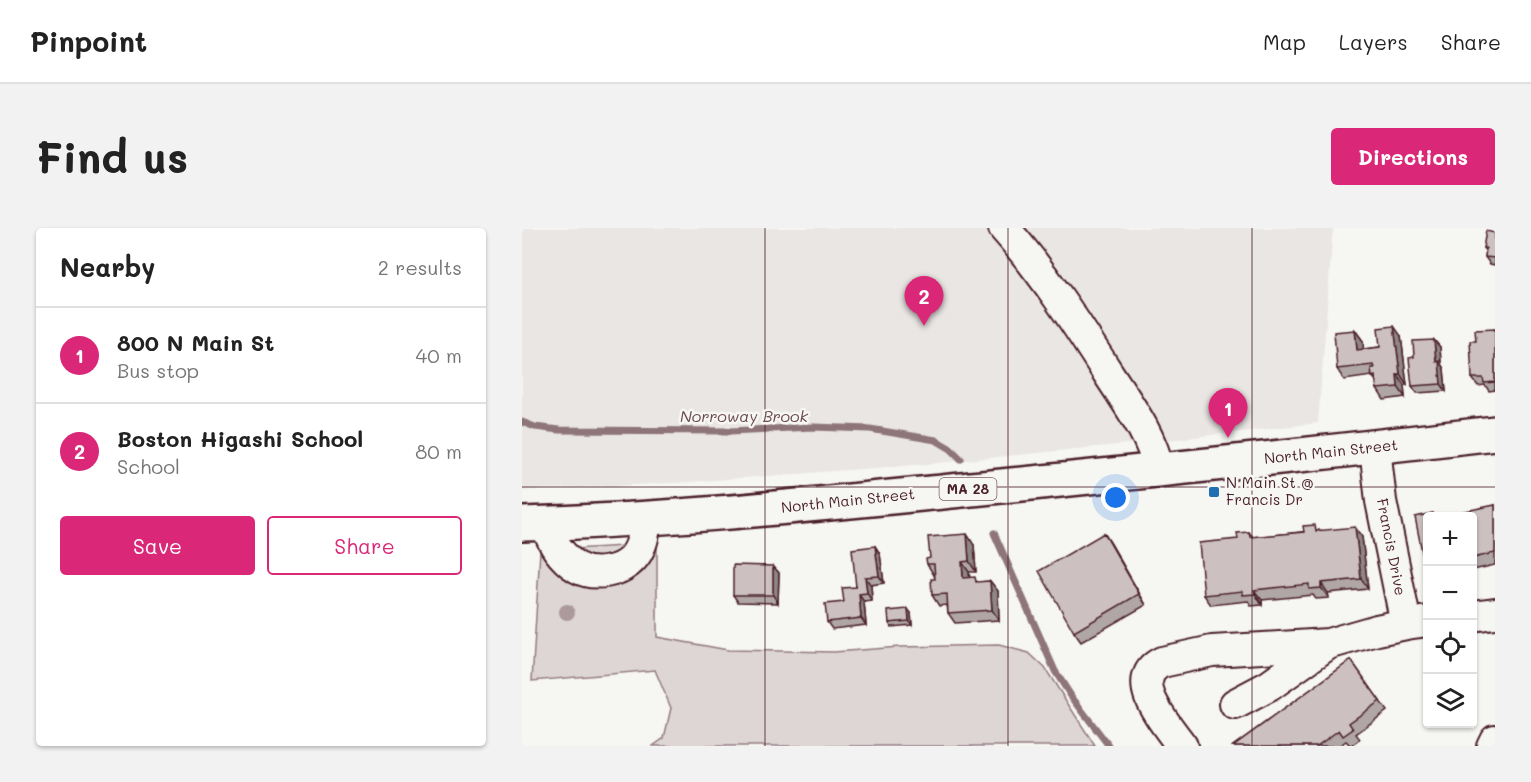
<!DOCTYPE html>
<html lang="en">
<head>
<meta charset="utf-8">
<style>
	:root { --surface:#fff; --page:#f2f2f2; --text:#222; --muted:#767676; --line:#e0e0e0; --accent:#db2777 }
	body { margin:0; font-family:Mali,sans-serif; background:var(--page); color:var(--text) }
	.controls { position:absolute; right:18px; bottom:18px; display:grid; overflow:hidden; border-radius:6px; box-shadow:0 2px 4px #0004 }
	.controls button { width:54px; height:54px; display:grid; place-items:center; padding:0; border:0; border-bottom:2px solid var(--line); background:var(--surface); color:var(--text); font:30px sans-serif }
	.you { position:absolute; left:594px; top:270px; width:21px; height:21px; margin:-15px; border:4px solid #fff; border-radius:50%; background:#1a73e8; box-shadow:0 0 0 9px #1a73e833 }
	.badge { display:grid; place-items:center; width:39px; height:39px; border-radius:50%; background:var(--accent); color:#fff; font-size:20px; font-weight:700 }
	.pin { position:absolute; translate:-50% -50px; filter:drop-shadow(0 2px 3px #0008) }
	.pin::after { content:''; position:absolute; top:32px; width:21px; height:18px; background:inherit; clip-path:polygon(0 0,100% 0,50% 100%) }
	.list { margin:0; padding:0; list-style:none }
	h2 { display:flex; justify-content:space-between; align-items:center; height:78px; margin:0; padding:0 24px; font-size:26px }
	h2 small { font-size:20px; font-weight:400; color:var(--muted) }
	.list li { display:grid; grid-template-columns:39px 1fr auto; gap:18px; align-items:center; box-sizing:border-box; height:96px; padding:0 24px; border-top:2px solid var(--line) }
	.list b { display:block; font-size:22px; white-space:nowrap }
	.list p { margin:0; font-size:20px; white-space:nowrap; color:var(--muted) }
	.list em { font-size:20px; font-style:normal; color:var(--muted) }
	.actions { display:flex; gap:12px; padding:18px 24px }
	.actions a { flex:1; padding:14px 0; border:2px solid var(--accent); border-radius:6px; text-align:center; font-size:21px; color:var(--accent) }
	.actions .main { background:var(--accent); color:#fff }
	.icon { flex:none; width:33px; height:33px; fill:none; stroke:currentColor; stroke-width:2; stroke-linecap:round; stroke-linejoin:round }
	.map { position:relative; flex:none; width:973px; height:518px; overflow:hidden; border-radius:6px }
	header { display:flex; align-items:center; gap:36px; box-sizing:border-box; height:84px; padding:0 30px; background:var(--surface); border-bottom:2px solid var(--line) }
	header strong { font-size:28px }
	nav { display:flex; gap:33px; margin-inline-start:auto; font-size:21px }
	.intro { display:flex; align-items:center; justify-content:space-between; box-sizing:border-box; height:144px; padding:0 36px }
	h1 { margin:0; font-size:42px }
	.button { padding:15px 27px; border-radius:6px; background:var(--accent); color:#fff; font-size:21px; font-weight:700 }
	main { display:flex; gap:36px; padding:0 36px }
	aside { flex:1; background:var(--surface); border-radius:6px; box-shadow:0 2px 4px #0004 }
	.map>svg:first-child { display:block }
	.built { fill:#e9e6e3 }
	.green { fill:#ddd6d5; stroke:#947a80; stroke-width:1.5 }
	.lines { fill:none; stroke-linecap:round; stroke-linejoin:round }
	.stream { stroke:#8e747a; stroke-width:7 }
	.minor-casing { stroke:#4a1f2b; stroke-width:34 }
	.major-casing { stroke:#4a1f2b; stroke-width:38 }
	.minor { stroke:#f6f6f2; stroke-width:30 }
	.major { stroke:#f6f6f2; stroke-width:33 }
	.tree { fill:#ac999c }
	.wall { fill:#afa6a5; stroke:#4a1f2b; stroke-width:1.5 }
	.shaded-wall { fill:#8f8786; stroke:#4a1f2b; stroke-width:1.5 }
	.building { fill:#ccc1c0; stroke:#4a1f2b; stroke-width:1.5 }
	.grid { fill:none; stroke:#4a1f2b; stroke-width:1.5; stroke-opacity:0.55 }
	.poi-dot { fill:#1f6fb2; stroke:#f6f6f2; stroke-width:2 }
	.labels { text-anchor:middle; stroke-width:5; stroke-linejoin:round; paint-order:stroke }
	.shield { fill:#f6f6f2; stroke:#7e6067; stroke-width:1.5 }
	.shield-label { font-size:14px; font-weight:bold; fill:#4a1f2b }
	.street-label { font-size:15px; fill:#4a1f2b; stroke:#f6f6f2 }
	.poi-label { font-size:15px; fill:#4a1f2b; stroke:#f6f6f2; text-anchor:start }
	.water-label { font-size:16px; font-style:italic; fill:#6c4a52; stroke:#f6f6f2 }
</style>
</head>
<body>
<header>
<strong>Pinpoint</strong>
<nav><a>Map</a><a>Layers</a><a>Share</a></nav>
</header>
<div class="intro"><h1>Find us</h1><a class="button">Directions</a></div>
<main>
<aside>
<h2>Nearby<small>2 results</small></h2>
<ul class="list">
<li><span class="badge">1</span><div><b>800 N Main St</b><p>Bus stop</p></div><em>40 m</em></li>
<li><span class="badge">2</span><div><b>Boston Higashi School</b><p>School</p></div><em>80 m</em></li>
</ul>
<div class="actions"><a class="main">Save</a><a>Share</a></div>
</aside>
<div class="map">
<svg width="973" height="518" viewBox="0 0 973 518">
	<rect width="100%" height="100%" fill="#f6f6f2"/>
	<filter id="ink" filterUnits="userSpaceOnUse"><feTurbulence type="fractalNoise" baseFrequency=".0167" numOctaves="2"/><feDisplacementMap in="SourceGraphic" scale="12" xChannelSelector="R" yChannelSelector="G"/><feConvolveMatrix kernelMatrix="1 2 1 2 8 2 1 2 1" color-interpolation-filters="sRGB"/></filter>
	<g filter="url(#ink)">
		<path class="built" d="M0,0H811L796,195L645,212L405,236L166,254L0,263Z"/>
		<path class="green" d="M135,316V409L206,422L312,424L378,419L477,417L507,425L523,440L573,518H131L142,510L149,480L133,442L10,453L18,323Z"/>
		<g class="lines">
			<path class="stream" d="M0,194L13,199L37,202L208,203L291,199L348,201L414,212L429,221L439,231
				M472,305L533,443L549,468L587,518"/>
			<g class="minor-casing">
				<path id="minor" d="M482,0C522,45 554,95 586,145C606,176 629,206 637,242
					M853,220L859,273L884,396
					M23,295C27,304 30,313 35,320C40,327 49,336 56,340C72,349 99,344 111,330C121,319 122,304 125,290
					M950,388L973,385
					M713,476L747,458L806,416
					M660,518C645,497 603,452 640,434L690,423L806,416L855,402L884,396L906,393
					M970,518L973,512"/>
			</g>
			<g class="major-casing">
				<path id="major" d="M0,296C154,292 307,275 460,260C631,243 802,225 973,205"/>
			</g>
			<use href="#minor" class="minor"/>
			<use href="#major" class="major"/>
		</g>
		<circle class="tree" cx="45" cy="384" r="8"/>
		<path class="wall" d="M973,5V37L968,36L963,29L964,24L961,20Z
			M973,101V162L967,163L963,157L956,158L950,150L954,113Z
			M833,102L841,113V121L858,119L879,108L885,157H882L883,169L862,172L855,161L854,153L850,148L822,152L815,141Z
			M912,112L918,119L919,136L922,141L924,163L895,165L890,158Z
			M973,277V337L951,342V288Z
			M797,302L840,309L846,361L806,365L807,370L794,371L791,367L740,372V377L729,378L726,373L689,377L682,367L716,311L727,304L731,309Z
			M582,305L589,316L624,377L559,414L552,404Z
			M452,317L454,344H447L448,350L456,354L468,353L476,363L477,392L433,395L426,385L425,377L417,378L410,367L413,351L412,347L405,336L408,330Z
			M353,318L358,326L362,355L349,357L350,373L342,374L344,397L310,401L305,394L334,359Z
			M251,338L257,345L256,375L216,374L211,367Z
			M389,385L390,397L369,399L367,395Z
			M829,432L865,483L834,506L838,511L829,518L824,513L817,518H711Z"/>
		<path class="shaded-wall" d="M872,98L879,108L885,157L878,146Z
			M833,102L841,113L842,133L835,122Z
			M912,112L918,119L919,136L922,141L924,163L919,156L914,134Z
			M875,146L882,157L883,169L876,159Z
			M833,299L840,309L846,361L839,351Z
			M582,305L589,316L624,377L617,366Z
			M445,306L452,317L454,344L447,333Z
			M353,318L358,326L362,355L357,348Z
			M440,334L447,344L448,360L441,350Z
			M251,338L257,345L256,375L251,367Z
			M343,349L349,357L350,373L345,365Z
			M468,353L476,363L477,392L470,382Z
			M799,355L806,365L807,370L799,360Z
			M732,362L740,372V377L733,366Z
			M337,366L342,374L344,397L339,390Z
			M386,381L389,385L390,397L387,393Z"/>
		<path class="building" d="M964,3L973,5V30L963,29L964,20H961Z
			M872,98L878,146H875L876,159L855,161L853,148L850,149L849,140H852L851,137L815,141L812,104L833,102L835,122L858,119L856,100Z
			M973,101V154L962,155L961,150H950L948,113H954L953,102Z
			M912,112L914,134L917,133L919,156L890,158L887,130L892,129L891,113Z
			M973,277V325L951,330V288H919Z
			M911,285L912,288H906V344H904L893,289Z
			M793,297L794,303L833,299L839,351L799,355V360L787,361V356L732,362L733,366L721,367V363L682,367L677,315L716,311L715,305L727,304L728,309L782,304L781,298Z
			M582,305L617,366L552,404L517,343Z
			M445,306L447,333L440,334L441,350L453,349L454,354L468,353L470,382L426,385L425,366L410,367L409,351H413L412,336H405L404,331L408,330L406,309Z
			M353,318L357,348L343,349L345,365L337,366L339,390L305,394L303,376L322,374L320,360L334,359L330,321Z
			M211,337L251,338V367H211Z
			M386,381L387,393L367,395L366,383Z
			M829,432L858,473L827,495L831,501L821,508L817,502L795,518H711Z"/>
	</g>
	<path class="grid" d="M243,0V518M486,0V518M730,0V518M0,259H973"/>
	<rect class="poi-dot" x="686" y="258" width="12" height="12" rx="3"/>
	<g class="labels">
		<rect class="shield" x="417.5" y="250" width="57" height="22" rx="4.5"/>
		<g class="shield-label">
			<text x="446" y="266">MA 28</text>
		</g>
		<g class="street-label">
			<text transform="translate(809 224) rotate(-6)" y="5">North Main Street</text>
			<text transform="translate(326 273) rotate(-6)" y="5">North Main Street</text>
			<text transform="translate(869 319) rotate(79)" y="5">Francis Drive</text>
		</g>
		<g class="poi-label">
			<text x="704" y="260">N Main St @<tspan x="704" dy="17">Francis Dr</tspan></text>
		</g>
		<g class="water-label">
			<text x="222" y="194">Norroway Brook</text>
		</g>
	</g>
</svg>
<div class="controls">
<button>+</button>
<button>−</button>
<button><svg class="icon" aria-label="locate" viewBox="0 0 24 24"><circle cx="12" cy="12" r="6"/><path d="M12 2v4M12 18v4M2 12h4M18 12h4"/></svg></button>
<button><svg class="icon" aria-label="layers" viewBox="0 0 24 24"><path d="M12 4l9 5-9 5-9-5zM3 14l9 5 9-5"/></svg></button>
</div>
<div class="you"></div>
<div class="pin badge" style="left:706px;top:210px">1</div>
<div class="pin badge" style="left:402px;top:98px">2</div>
</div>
</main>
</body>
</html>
